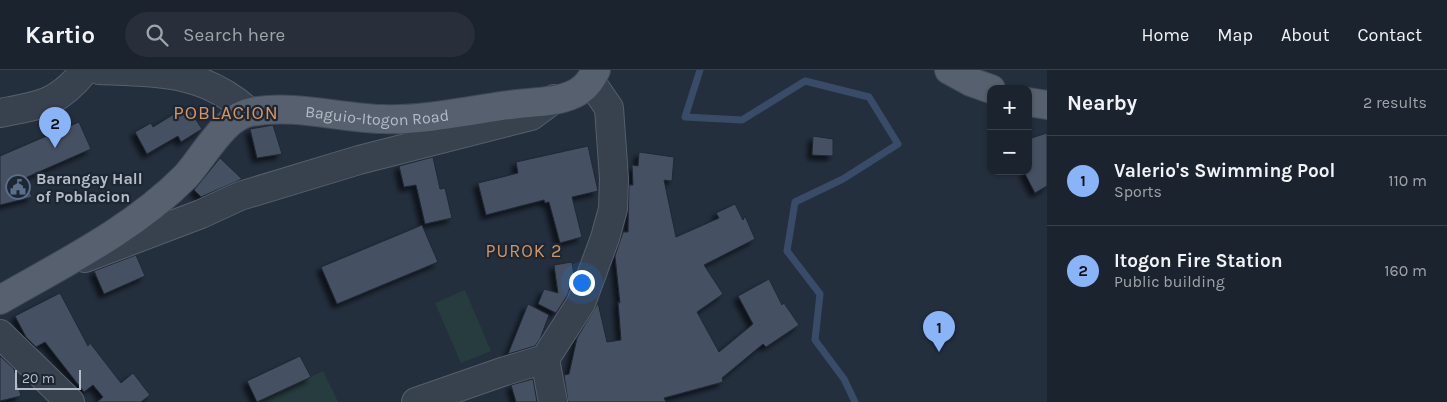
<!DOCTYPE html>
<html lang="en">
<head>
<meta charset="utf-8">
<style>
	:root { --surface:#1b232e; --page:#282f3a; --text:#f1f3f6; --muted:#a0a4aa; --line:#39404a; --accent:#8ab4f8 }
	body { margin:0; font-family:Karla,sans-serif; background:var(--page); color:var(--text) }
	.controls { position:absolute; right:15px; top:15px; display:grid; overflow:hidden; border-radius:10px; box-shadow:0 1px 4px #0004 }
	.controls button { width:45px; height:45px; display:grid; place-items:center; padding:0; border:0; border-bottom:1px solid var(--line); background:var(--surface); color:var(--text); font:25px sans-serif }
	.scale { position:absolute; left:15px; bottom:12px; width:66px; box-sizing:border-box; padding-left:5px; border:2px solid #b4bcc9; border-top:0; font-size:14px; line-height:18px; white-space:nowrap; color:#b4bcc9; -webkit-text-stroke:4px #1d2633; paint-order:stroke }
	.you { position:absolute; left:581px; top:212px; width:18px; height:18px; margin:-12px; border:4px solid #fff; border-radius:50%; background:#1a73e8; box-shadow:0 0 0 8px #1a73e833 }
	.badge { display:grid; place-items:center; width:32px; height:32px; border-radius:50%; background:var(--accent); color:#111; font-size:16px; font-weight:700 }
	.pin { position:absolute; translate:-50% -41px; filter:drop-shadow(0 1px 2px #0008) }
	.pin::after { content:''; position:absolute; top:26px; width:18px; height:15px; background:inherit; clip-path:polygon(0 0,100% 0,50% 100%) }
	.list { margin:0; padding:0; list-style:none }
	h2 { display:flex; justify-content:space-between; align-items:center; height:65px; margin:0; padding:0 20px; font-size:21px }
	h2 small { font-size:16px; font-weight:400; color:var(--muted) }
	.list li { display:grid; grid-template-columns:32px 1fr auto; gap:15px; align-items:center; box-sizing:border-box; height:90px; padding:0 20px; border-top:1px solid var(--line) }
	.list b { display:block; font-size:19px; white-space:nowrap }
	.list p { margin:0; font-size:16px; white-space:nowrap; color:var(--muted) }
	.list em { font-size:16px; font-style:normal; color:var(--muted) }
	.icon { flex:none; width:28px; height:28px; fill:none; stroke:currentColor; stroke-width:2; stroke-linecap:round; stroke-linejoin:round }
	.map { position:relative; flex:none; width:1047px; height:332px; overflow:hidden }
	header { display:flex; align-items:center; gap:30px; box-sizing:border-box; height:70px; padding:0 25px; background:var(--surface); border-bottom:1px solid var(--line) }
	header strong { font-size:24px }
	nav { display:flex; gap:28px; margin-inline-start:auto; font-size:18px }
	.search { width:350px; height:45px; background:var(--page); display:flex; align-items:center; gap:12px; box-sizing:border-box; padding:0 18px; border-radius:28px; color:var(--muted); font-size:19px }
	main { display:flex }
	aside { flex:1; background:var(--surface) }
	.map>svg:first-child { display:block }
	.green { fill:#263c3f }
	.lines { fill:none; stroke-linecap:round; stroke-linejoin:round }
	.stream { stroke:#394c67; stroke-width:7 }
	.building { fill:#455162; stroke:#1f2835; filter:url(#shadow) }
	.minor-casing { stroke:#565f6c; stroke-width:30 }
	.major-casing { stroke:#414a57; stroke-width:30 }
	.minor { stroke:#38414e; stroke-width:28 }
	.major { stroke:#56606e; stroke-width:28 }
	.labels { text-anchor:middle; stroke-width:4.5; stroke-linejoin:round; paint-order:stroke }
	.street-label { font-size:16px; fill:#b4bcc9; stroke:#1d2633 }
	.poi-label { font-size:16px; font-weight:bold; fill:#b4bcc9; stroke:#1d2633; text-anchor:start }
	.neighbourhood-label { font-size:18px; letter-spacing:1px; fill:#d59563; stroke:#1d2633 }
	.quarter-label { font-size:19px; letter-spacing:1px; fill:#d59563; stroke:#1d2633 }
</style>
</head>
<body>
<header>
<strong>Kartio</strong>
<div class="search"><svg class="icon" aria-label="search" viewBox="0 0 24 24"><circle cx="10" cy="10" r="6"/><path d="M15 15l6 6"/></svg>Search here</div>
<nav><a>Home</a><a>Map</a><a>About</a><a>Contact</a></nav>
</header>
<main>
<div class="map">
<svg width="1047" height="332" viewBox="0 0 1047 332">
	<defs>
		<filter id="shadow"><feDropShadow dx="-4.5" dy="4.5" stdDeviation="2.5" flood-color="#0009"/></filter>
	</defs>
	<rect width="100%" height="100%" fill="#242f3e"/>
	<path class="green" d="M465,220L491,281L461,293L435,233Z
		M323,301L338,332H258Z"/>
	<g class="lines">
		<path class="stream" d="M700,0L685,47L742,50L805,11L869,27L898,74L843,109L795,132L787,181L820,224L815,270L844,309L855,332"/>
	</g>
	<path class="building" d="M187,36L202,59L181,72L178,66L147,84L135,62L151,53L153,57Z
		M79,52L91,79L25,108L32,127L0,135V86Z
		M273,55L282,84L257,88L250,59Z
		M1047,63V116L1035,123L1024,102L1028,101V69Z
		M813,66L833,69V86L812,85Z
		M588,76L598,121L572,127L582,167L560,173L549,132L545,133L544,130L486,145L478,113L518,103L516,92Z
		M639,82L674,87L672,111L664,110L676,167L719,148L716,143L735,134L743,150L745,146L755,169L704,195L723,224L697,242L719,282L753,254L738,226L769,209L782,235L784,233L799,255L766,277L763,274L722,308L723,312L664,328L666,332H568L564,305L569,304L577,268L598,233L607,272L621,270L618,232L620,233L615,186L623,162H628L629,115H633L632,95L638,96Z
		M433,87L440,119L445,118L452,148L425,154L416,115L404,117L399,96Z
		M220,88L242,109L201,127L194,120Z
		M422,155L438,192L337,234L321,197Z
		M136,185L145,206L104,224L94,201Z
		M572,192L574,207L567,226L556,243L538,234L544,219L558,223L554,195Z
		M60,223L88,276L90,273L121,313L133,303L150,325L141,332H97L103,327L93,315L84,322L45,272L36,277L26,267L15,246Z
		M528,234L549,245L540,269L535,276L508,284Z
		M0,286L14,299L21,326L0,331Z
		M300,286L311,307L257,332L247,311Z
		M533,309L537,332H516L511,315Z"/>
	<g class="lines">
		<g class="minor-casing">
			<path id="minor" d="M99,0C159,3 203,0 249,42
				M0,43C41,35 58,34 85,0
				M85,188L201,144L240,126L359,90L531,46L554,29
				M0,264L70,332
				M545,289L553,332
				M416,332L505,301L545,289L581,233L605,168L613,139L614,109L609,38L591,12"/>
		</g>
		<g class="major-casing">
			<g id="major">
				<path d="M949,0L971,12L991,19"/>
				<path d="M1028,32L1047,35"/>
				<path id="s1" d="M0,230C64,193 132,160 185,107C203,88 224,46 251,42C295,34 339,48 383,49C422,51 471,40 510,35C530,32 555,33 574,24C585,19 591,11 596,0"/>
			</g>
		</g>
		<use href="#minor" class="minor"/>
		<use href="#major" class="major"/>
	</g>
	<defs>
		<g id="civic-ring" transform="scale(1.25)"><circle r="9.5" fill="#1d2633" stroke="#5c6f8a" stroke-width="1.5"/><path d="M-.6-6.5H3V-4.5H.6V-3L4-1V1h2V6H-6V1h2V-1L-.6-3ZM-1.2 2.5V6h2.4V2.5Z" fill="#5c6f8a"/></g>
	</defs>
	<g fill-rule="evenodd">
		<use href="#civic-ring" x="18" y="117"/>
	</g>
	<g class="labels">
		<g class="street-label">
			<text dy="6" stroke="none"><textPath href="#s1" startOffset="444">Baguio-Itogon Road</textPath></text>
		</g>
		<g class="poi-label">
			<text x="36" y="114">Barangay Hall<tspan x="36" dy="18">of Poblacion</tspan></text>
		</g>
		<g class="neighbourhood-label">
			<text x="524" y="187">PUROK 2</text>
		</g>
		<g class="quarter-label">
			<text x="226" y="49">POBLACION</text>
		</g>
	</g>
</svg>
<div class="controls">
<button>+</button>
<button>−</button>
</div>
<div class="scale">20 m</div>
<div class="you"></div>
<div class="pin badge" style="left:939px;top:282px">1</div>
<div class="pin badge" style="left:55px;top:78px">2</div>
</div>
<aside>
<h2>Nearby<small>2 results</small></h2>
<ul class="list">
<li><span class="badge">1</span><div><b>Valerio's Swimming Pool</b><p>Sports</p></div><em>110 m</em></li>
<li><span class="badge">2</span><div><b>Itogon Fire Station</b><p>Public building</p></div><em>160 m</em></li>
</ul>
</aside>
</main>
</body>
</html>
